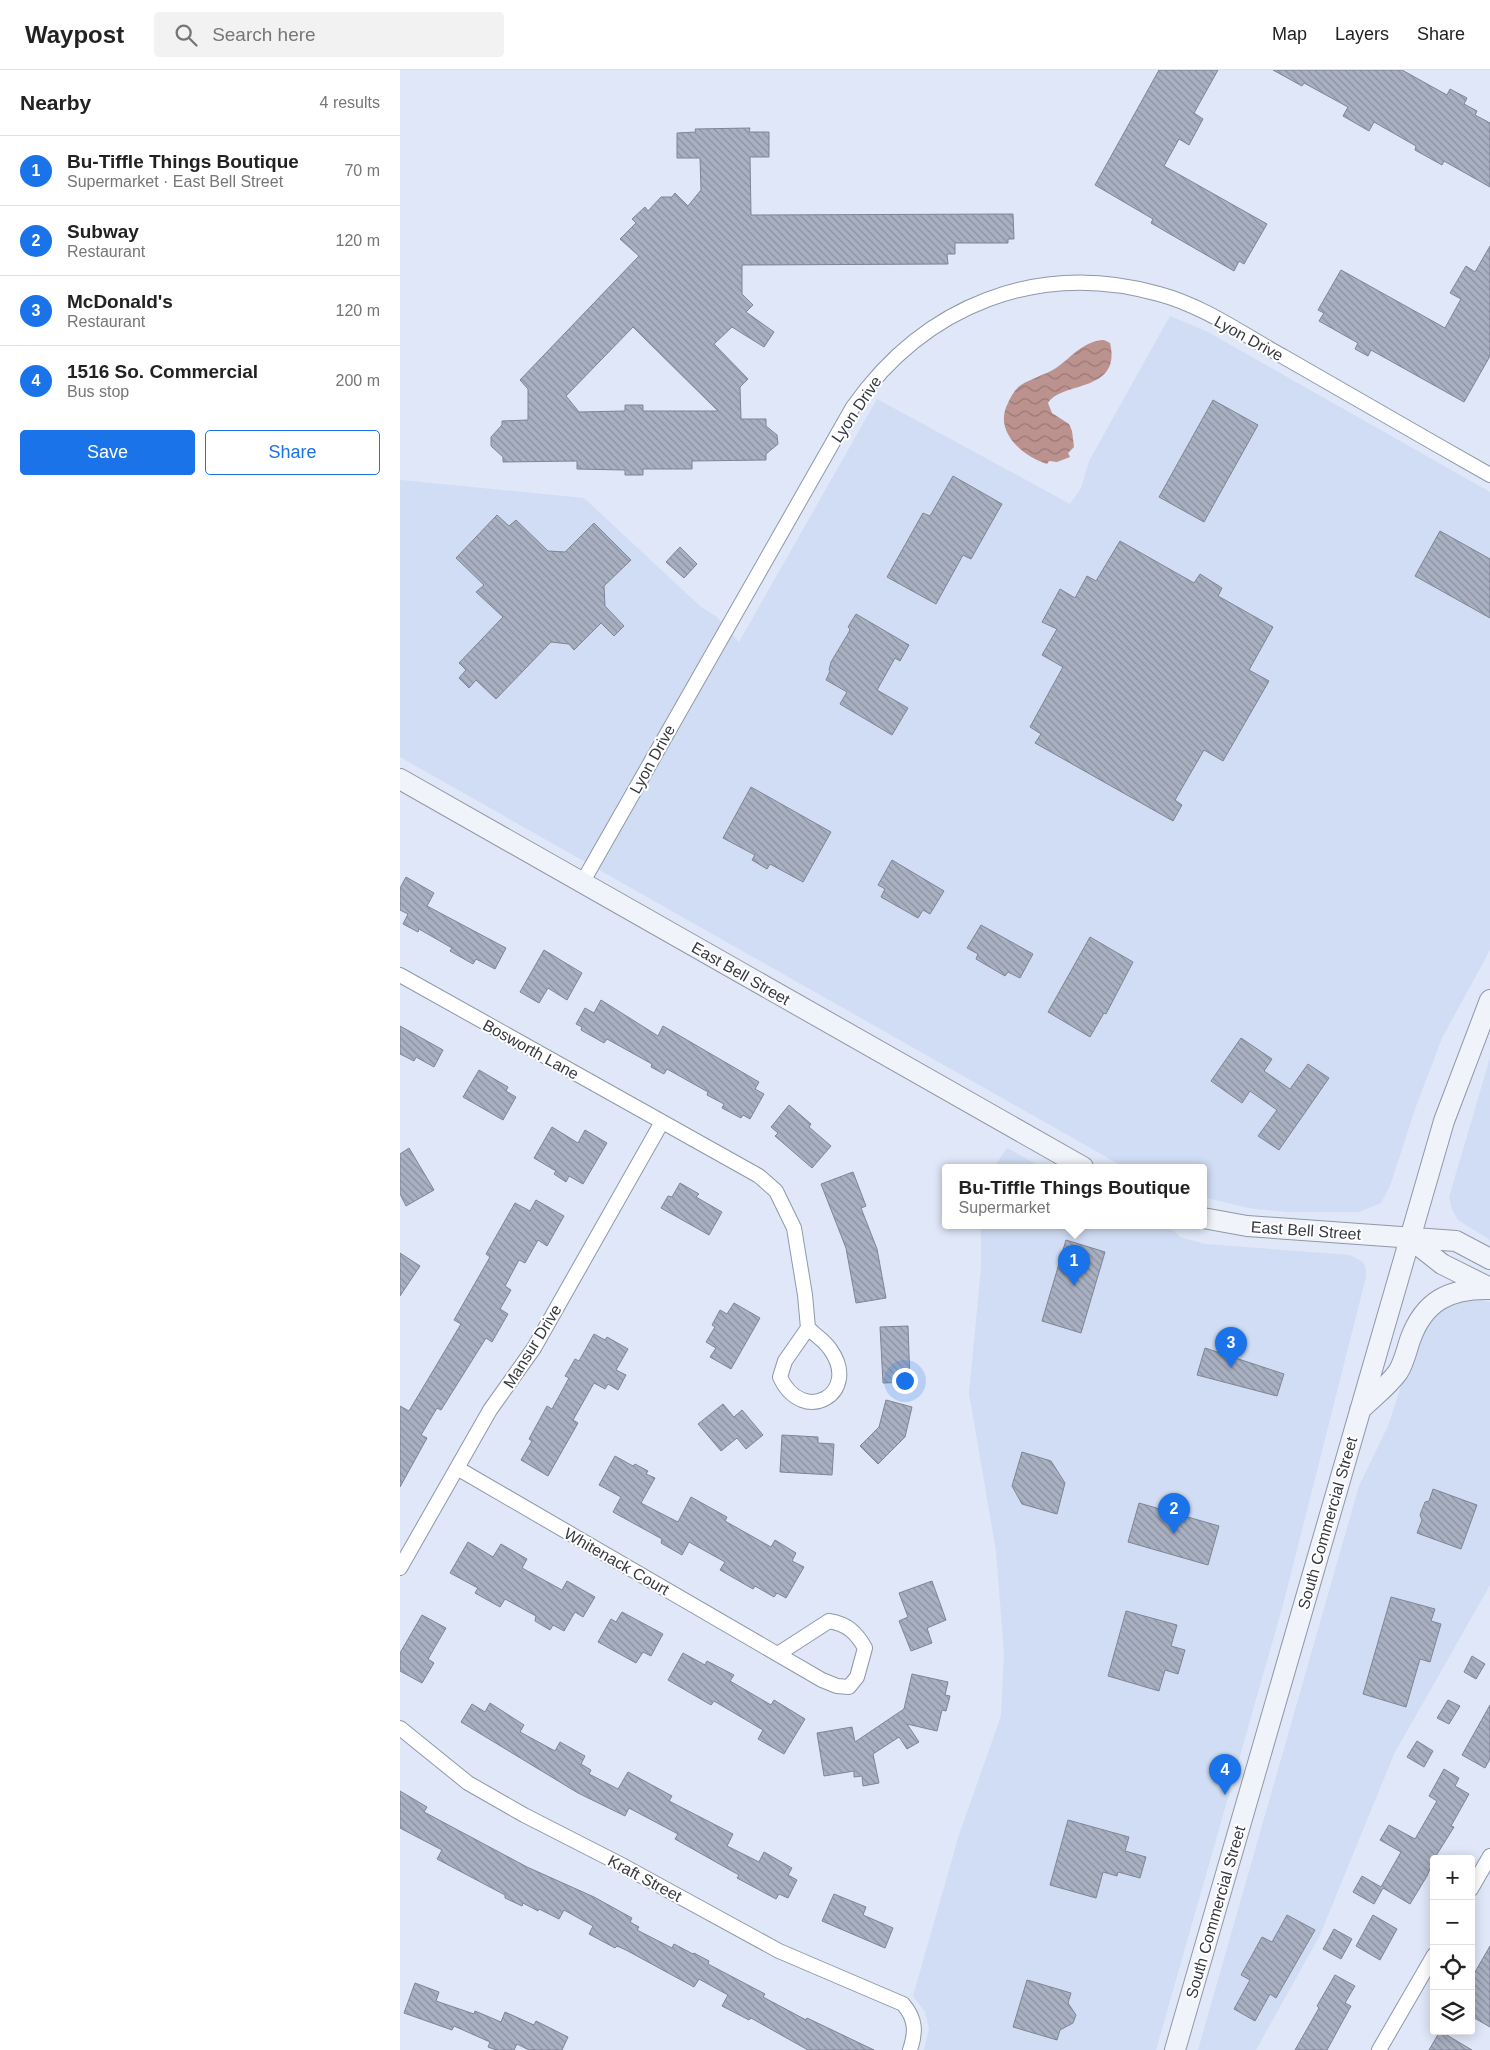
<!DOCTYPE html>
<html lang="en">
<head>
<meta charset="utf-8">
<style>
	:root { --surface:#fff; --page:#f2f2f2; --text:#222; --muted:#767676; --line:#e0e0e0; --accent:#1a73e8 }
	body { margin:0; font-family:Arial,sans-serif; background:var(--page); color:var(--text) }
	.controls { position:absolute; right:15px; bottom:15px; display:grid; overflow:hidden; border-radius:5px; box-shadow:0 2px 12px #0003 }
	.controls button { width:45px; height:45px; display:grid; place-items:center; padding:0; border:0; border-bottom:1px solid var(--line); background:var(--surface); color:var(--text); font:25px sans-serif }
	.you { position:absolute; left:504px; top:1310px; width:18px; height:18px; margin:-12px; border:4px solid #fff; border-radius:50%; background:#1a73e8; box-shadow:0 0 0 8px #1a73e833 }
	.badge { display:grid; place-items:center; width:32px; height:32px; border-radius:50%; background:var(--accent); color:#fff; font-size:16px; font-weight:700 }
	.pin { position:absolute; translate:-50% -41px; filter:drop-shadow(0 1px 2px #0008) }
	.pin::after { content:''; position:absolute; top:26px; width:18px; height:15px; background:inherit; clip-path:polygon(0 0,100% 0,50% 100%) }
	.popup { position:absolute; left:542px; top:1094px; width:265px; height:65px; box-sizing:border-box; display:grid; place-content:center; border-radius:5px; background:var(--surface); filter:drop-shadow(0 1px 4px #0005); font-size:16px; white-space:nowrap; color:var(--muted) }
	.popup b { font-size:19px; color:var(--text) }
	.popup::after { content:''; position:absolute; left:50%; top:100%; margin-left:-10px; border:10px solid transparent; border-top-color:var(--surface) }
	.list { margin:0; padding:0; list-style:none }
	h2 { display:flex; justify-content:space-between; align-items:center; height:65px; margin:0; padding:0 20px; font-size:21px }
	h2 small { font-size:16px; font-weight:400; color:var(--muted) }
	.list li { display:grid; grid-template-columns:32px 1fr auto; gap:15px; align-items:center; box-sizing:border-box; height:70px; padding:0 20px; border-top:1px solid var(--line) }
	.list b { display:block; font-size:19px; white-space:nowrap }
	.list p { margin:0; font-size:16px; white-space:nowrap; color:var(--muted) }
	.list em { font-size:16px; font-style:normal; color:var(--muted) }
	.actions { display:flex; gap:10px; padding:15px 20px }
	.actions a { flex:1; padding:11px 0; border:1px solid var(--accent); border-radius:5px; text-align:center; font-size:18px; color:var(--accent) }
	.actions .main { background:var(--accent); color:#fff }
	.icon { flex:none; width:28px; height:28px; fill:none; stroke:currentColor; stroke-width:2; stroke-linecap:round; stroke-linejoin:round }
	.map { position:relative; flex:none; width:1090px; height:1980px; overflow:hidden }
	header { display:flex; align-items:center; gap:30px; box-sizing:border-box; height:70px; padding:0 25px; background:var(--surface); border-bottom:1px solid var(--line) }
	header strong { font-size:24px }
	nav { display:flex; gap:28px; margin-inline-start:auto; font-size:18px }
	.search { width:350px; height:45px; background:var(--page); display:flex; align-items:center; gap:12px; box-sizing:border-box; padding:0 18px; border-radius:5px; color:var(--muted); font-size:19px }
	main { display:flex }
	aside { flex:1; background:var(--surface) }
	.map>svg:first-child { display:block }
	.built { fill:#d1ddf4 }
	.water { fill:url(#water-waves) }
	.building { fill:url(#building-back-hatch); stroke:#7e8595; fill-rule:evenodd }
	.lines { fill:none; stroke-linecap:round; stroke-linejoin:round }
	.street-casing { stroke:#9098a7; stroke-width:16 }
	.secondary-casing { stroke:#9098a7; stroke-width:22 }
	.street { stroke:#fff; stroke-width:14 }
	.secondary { stroke:#f0f3f9; stroke-width:20 }
	.labels { text-anchor:middle; stroke-width:4; stroke-linejoin:round; paint-order:stroke }
	.street-label { font-size:16px; fill:#363940; stroke:#fff }
</style>
</head>
<body>
<header>
<strong>Waypost</strong>
<div class="search"><svg class="icon" aria-label="search" viewBox="0 0 24 24"><circle cx="10" cy="10" r="6"/><path d="M15 15l6 6"/></svg>Search here</div>
<nav><a>Map</a><a>Layers</a><a>Share</a></nav>
</header>
<main>
<aside>
<h2>Nearby<small>4 results</small></h2>
<ul class="list">
<li><span class="badge">1</span><div><b>Bu-Tiffle Things Boutique</b><p>Supermarket · East Bell Street</p></div><em>70 m</em></li>
<li><span class="badge">2</span><div><b>Subway</b><p>Restaurant</p></div><em>120 m</em></li>
<li><span class="badge">3</span><div><b>McDonald's</b><p>Restaurant</p></div><em>120 m</em></li>
<li><span class="badge">4</span><div><b>1516 So. Commercial</b><p>Bus stop</p></div><em>200 m</em></li>
</ul>
<div class="actions"><a class="main">Save</a><a>Share</a></div>
</aside>
<div class="map">
<svg width="1090" height="1980" viewBox="0 0 1090 1980">
	<defs>
		<pattern id="water-waves" width="16" height="10" patternUnits="userSpaceOnUse" patternTransform="scale(1.25)"><rect width="16" height="10" fill="#bc928e"/><path d="M0 5q4-4 8 0t8 0" fill="none" stroke="#9a7875"/></pattern>
		<pattern id="building-back-hatch" width="6" height="6" patternUnits="userSpaceOnUse" patternTransform="scale(1.25)"><rect width="6" height="6" fill="#a8b0c1"/><path d="M-1 5l2 2M0 0l6 6M5-1l2 2" fill="none" stroke="#8a909e"/></pattern>
	</defs>
	<rect width="100%" height="100%" fill="#dfe7f8"/>
	<path class="built" d="M770,246L806,261L1090,422V880L1042,968L1015,1039L990,1116L981,1133L959,1142H887L848,1138L803,1127V1097H724L0,687V410L184,428L301,537L317,547L339,572L477,329L670,434L681,418L689,391Z
		M1090,988V1170L1058,1150L1052,1139L1049,1127Z
		M607,1078L642,1097H594Z
		M581,1155H757L774,1161L780,1167L805,1174L950,1185L963,1192L966,1199V1207L883,1535L756,1980H524L529,1959L525,1942L513,1926L559,1765L601,1646L604,1583L596,1481L569,1323L581,1199Z
		M1071,1227L1090,1232V1515L994,1684L920,1865L856,1980H798L959,1416L988,1356L1020,1258L1041,1236Z"/>
	<path class="water" d="M704,270L710,273C722,323 661,311 648,333L652,343L669,354L672,361L674,377L668,383L670,387L657,392L649,391L647,394C622,386 593,361 608,333C611,326 615,319 621,315C632,308 645,305 656,298C672,287 683,271 704,270Z"/>
	<path class="building" d="M759,0H818L794,43L803,49L789,75L779,69L764,96L867,154L844,194L839,191L834,201L751,153L753,149L695,115Z
		M873,0H1002L1047,25L1050,19L1067,28L1064,34L1077,41L1075,45L1090,53V117L1044,91L1042,95L1015,80L1016,76L974,52L969,61L943,46L948,37L904,13L902,16Z
		M350,58L349,62H369V87H350L351,145L613,144L614,169H608V173H555V184H547L548,194L342,195V224L353,235L346,242L374,262L364,277L332,257L314,274L348,309L340,317L341,349H366V356L377,365L378,374L366,384V390L292,391V399H243V405H225V400L177,399V391L103,392V387L91,376V367L102,355V351L128,350V319L120,310L239,186L220,169L236,153L232,149L245,137L248,141L261,127H272L275,123L288,136L301,120L300,88H277V63L296,62L295,59ZM233,257L318,341H243V335H225V341L179,342L166,326Z
		M1090,176V286L1064,332L971,280L968,286L955,279L958,273L919,251L924,243L918,240L941,200L1045,258L1061,229L1050,223L1066,196L1075,202Z
		M813,330L858,355L804,452L759,427Z
		M553,406L602,434L571,489L563,485L536,534L487,507L523,443L530,446Z
		M97,445L109,456L116,450L148,481L165,482L194,453L231,490L204,516L205,536L224,556L214,566L201,553L174,580L169,574L151,572L96,629L76,610L69,618L59,608L66,600L59,593L103,547L76,522L84,515L56,488Z
		M1040,461L1090,489V548L1015,506Z
		M720,471L794,513L800,504L822,518L818,526L873,557L849,600L869,611L823,691L804,680L775,730L782,735L773,751L635,673L641,664L630,657L663,597L642,585L657,559L642,552L660,519L675,528L687,506L696,511Z
		M280,477L297,494L284,508L266,492Z
		M456,544L509,575L500,591L495,588L477,620L508,638L492,665L440,634L447,622L426,610L430,601L429,600L431,592L449,562L450,559L448,557Z
		M351,717L431,762L403,812L370,794L367,799L352,790L355,785L323,768Z
		M492,790L544,821L530,844L523,840L518,848L481,827L485,819L478,815Z
		M6,807L34,823L27,836L106,878L95,899L76,889L73,894L50,881L52,878L19,859L18,862L3,854L8,844L0,840V818Z
		M581,855L633,884L620,908L608,902L605,906L576,889L578,884L567,878Z
		M690,867L733,892L706,944L704,943L690,967L648,942Z
		M144,880L182,903L167,930L148,918L139,933L120,922Z
		M201,930L258,966L263,956L359,1012L355,1019L364,1024L350,1049L343,1045L341,1048L322,1038L324,1034L307,1025L308,1022L267,999L264,1004L251,997L252,994L207,969L204,973L181,960L182,957L176,954L185,938L194,943Z
		M0,956L43,980L34,997L16,987L14,991L0,984Z
		M841,968L872,989L864,1001L890,1019L908,994L929,1008L879,1080L858,1066L877,1040L850,1021L842,1033L811,1011Z
		M79,1000L108,1017L106,1021L116,1027L103,1050L63,1027Z
		M389,1035L411,1054L409,1057L431,1076L412,1098L375,1066L378,1063L371,1057Z
		M152,1057L178,1073L185,1060L207,1073L183,1114L169,1106L166,1112L154,1104L156,1101L134,1088Z
		M9,1078L34,1120L6,1136L0,1124V1084Z
		M453,1102L466,1136L461,1138L477,1179L486,1228L456,1233L446,1178L421,1114Z
		M280,1113L299,1124L296,1127L322,1142L309,1165L261,1138L268,1126L272,1127Z
		M136,1130L164,1146L147,1176L138,1170L125,1193L119,1190L105,1216L111,1220L100,1239L108,1244L92,1272L86,1268L41,1340L37,1338L21,1365L27,1368L0,1417V1336L9,1341L61,1254L54,1250L90,1187L86,1184L115,1133L130,1141Z
		M666,1170L705,1182L681,1263L642,1251Z
		M0,1183L20,1196L0,1226Z
		M334,1233L360,1248L331,1299L310,1287L316,1278L306,1272L315,1257L312,1255L320,1240L327,1244Z
		M508,1256L510,1312L483,1313L480,1257Z
		M194,1264L205,1270L207,1267L228,1279L216,1300L226,1305L218,1320L208,1314L205,1319L194,1313L173,1350L178,1353L148,1406L121,1390L132,1371L129,1369L147,1336L152,1339L169,1308L165,1306L175,1289L179,1291Z
		M805,1278L884,1304L877,1326L797,1305Z
		M486,1330L512,1337L505,1367L478,1394L460,1376L479,1357Z
		M323,1334L334,1347L342,1340L363,1365L346,1379L337,1368L321,1381L298,1354Z
		M382,1365L418,1367V1373L434,1374L432,1405L380,1402Z
		M622,1382L651,1391L665,1413L657,1444L622,1434L612,1416Z
		M215,1386L233,1396L235,1394L248,1401L246,1404L255,1408L241,1433L268,1447L278,1452L291,1427L327,1447L325,1451L371,1477L375,1470L396,1483L392,1491L404,1497L386,1528L377,1523L374,1527L355,1516L353,1519L320,1500L325,1492L289,1472L282,1485L261,1473L262,1469L213,1442L221,1427L199,1415Z
		M1033,1419L1077,1435L1061,1479L1017,1463L1022,1450L1020,1445L1025,1432L1029,1431Z
		M739,1433L819,1456L808,1495L728,1472Z
		M68,1472L93,1487L101,1474L127,1489L122,1498L162,1520L167,1511L195,1527L183,1547L175,1542L164,1561L153,1555L150,1560L135,1551L136,1546L105,1529L100,1537L75,1523L78,1518L50,1503Z
		M532,1511L546,1550L527,1558L532,1573L511,1581L499,1551L508,1547L499,1523Z
		M991,1527L1035,1539L1031,1551L1041,1554L1030,1592L1020,1589L1006,1637L963,1624Z
		M726,1541L777,1555L771,1576L785,1580L778,1604L765,1600L759,1621L708,1606Z
		M222,1542L263,1564L251,1586L243,1582L236,1593L198,1572L211,1549L216,1552Z
		M22,1545L46,1558L28,1589L34,1593L22,1613L0,1601V1583Z
		M283,1583L305,1595L307,1591L334,1605L330,1611L371,1635L374,1630L405,1649L384,1684L358,1669L363,1660L314,1631L311,1635L268,1610Z
		M1072,1586L1085,1594L1076,1609L1064,1602Z
		M512,1604L548,1612L545,1625L550,1626L546,1641L542,1640L537,1661L507,1654L519,1672L507,1679L499,1667L473,1684L479,1713L463,1716L462,1706L454,1707V1701L424,1706L417,1663L452,1657L455,1672L504,1639Z
		M1048,1630L1060,1636L1049,1654L1037,1648Z
		M90,1633L124,1655L120,1662L155,1681L160,1672L185,1686L181,1694L191,1700L189,1704L218,1719L228,1702L272,1726L269,1731L333,1764L327,1776L359,1792L364,1782L392,1798L388,1805L397,1810L388,1828L379,1824L376,1829L337,1808L339,1805L275,1769L278,1764L229,1738L225,1746L178,1723L61,1652L72,1634L85,1642Z
		M1090,1635V1689L1085,1698L1062,1685Z
		M1017,1671L1033,1681L1024,1697L1007,1687Z
		M1044,1699L1059,1708L1055,1716L1069,1724L1051,1756L1054,1757L1034,1789L1027,1806L1010,1834L983,1818L974,1834L953,1822L962,1806L981,1817L1001,1782L980,1770L989,1755L1015,1769L1037,1731L1029,1726Z
		M0,1721L27,1737L24,1742L127,1797L194,1827L232,1848L230,1852L239,1857L237,1860L272,1878L274,1874L293,1884L294,1883L309,1891L308,1894L365,1924L363,1927L406,1950L407,1948L474,1980H408L351,1948L349,1950L322,1936L328,1925L299,1909L294,1917L226,1880L217,1876L215,1878L189,1864L193,1856L164,1840L159,1849L139,1839L138,1841L123,1833L122,1836L105,1828V1825L37,1789L42,1780L0,1758Z
		M668,1750L729,1767L725,1781L746,1787L740,1808L718,1802L717,1806L703,1802L696,1828L650,1815Z
		M434,1824L466,1837L463,1845L493,1858L485,1878L422,1851Z
		M887,1845L915,1860L876,1928L870,1924L855,1951L834,1939L850,1910L841,1905L862,1867L872,1872Z
		M973,1845L997,1859L980,1890L956,1876Z
		M934,1859L952,1869L941,1889L923,1879Z
		M1090,1876V1957L1071,1946V1909Z
		M935,1905L955,1916L945,1933L951,1936L927,1980H895L919,1938L917,1936Z
		M627,1910L671,1923L668,1933L676,1945L673,1953L660,1960L657,1970L613,1957Z
		M15,1913L39,1922L36,1931L74,1944L75,1941L101,1952L105,1942L134,1955L136,1951L168,1967L162,1980H129L117,1974L114,1980H96L88,1977L90,1972L54,1956L52,1960L4,1943Z
		M1040,1961L1072,1980H1029Z"/>
	<g class="lines">
		<g class="street-casing">
			<path id="street" d="M182,813L453,337C525,235 638,190 759,224C804,236 844,265 884,287C952,326 1021,366 1090,405
				M0,905L359,1106L376,1121L394,1158L405,1225L408,1258L385,1291L380,1307C403,1357 462,1323 430,1279C425,1271 415,1265 408,1258
				M57,1398L422,1610L437,1616L449,1617L457,1607L465,1578C456,1562 447,1554 429,1551L378,1584
				M0,1498L90,1340L134,1278L262,1052
				M0,1658L68,1713L124,1745L218,1793L379,1881L503,1934C516,1949 516,1962 510,1980
				M1071,1819L1090,1786
				M979,1980L1034,1885"/>
		</g>
		<g class="secondary-casing">
			<path id="secondary" d="M0,709L683,1097
				M803,1148L847,1156L1056,1171L1090,1189
				M1009,1168L1042,1194L1090,1218
				M960,1340C972,1328 988,1316 998,1302C1004,1293 1007,1279 1010,1270C1024,1231 1049,1218 1090,1219
				M775,1980L1044,1051L1090,930"/>
		</g>
		<use href="#street" class="street"/>
		<use href="#secondary" class="secondary"/>
	</g>
	<g class="labels">
		<g class="street-label">
			<text transform="translate(849 268) rotate(29)" y="6">Lyon Drive</text>
			<text transform="translate(456 339) rotate(-56)" y="6">Lyon Drive</text>
			<text transform="translate(252 689) rotate(-61)" y="6">Lyon Drive</text>
			<text transform="translate(341 903) rotate(30)" y="6">East Bell Street</text>
			<text transform="translate(131 979) rotate(29)" y="6">Bosworth Lane</text>
			<text transform="translate(906 1160) rotate(4)" y="6">East Bell Street</text>
			<text transform="translate(132 1276) rotate(-58)" y="6">Mansur Drive</text>
			<text transform="translate(927 1453) rotate(-74)" y="6">South Commercial Street</text>
			<text transform="translate(217 1491) rotate(30)" y="6">Whitenack Court</text>
			<text transform="translate(245 1808) rotate(28)" y="6">Kraft Street</text>
			<text transform="translate(815 1842) rotate(-74)" y="6">South Commercial Street</text>
		</g>
	</g>
</svg>
<div class="controls">
<button>+</button>
<button>−</button>
<button><svg class="icon" aria-label="locate" viewBox="0 0 24 24"><circle cx="12" cy="12" r="6"/><path d="M12 2v4M12 18v4M2 12h4M18 12h4"/></svg></button>
<button><svg class="icon" aria-label="layers" viewBox="0 0 24 24"><path d="M12 4l9 5-9 5-9-5zM3 14l9 5 9-5"/></svg></button>
</div>
<div class="you"></div>
<div class="pin badge" style="left:674px;top:1216px">1</div>
<div class="popup"><b>Bu-Tiffle Things Boutique</b>Supermarket</div>
<div class="pin badge" style="left:774px;top:1464px">2</div>
<div class="pin badge" style="left:831px;top:1298px">3</div>
<div class="pin badge" style="left:825px;top:1725px">4</div>
</div>
</main>
</body>
</html>
